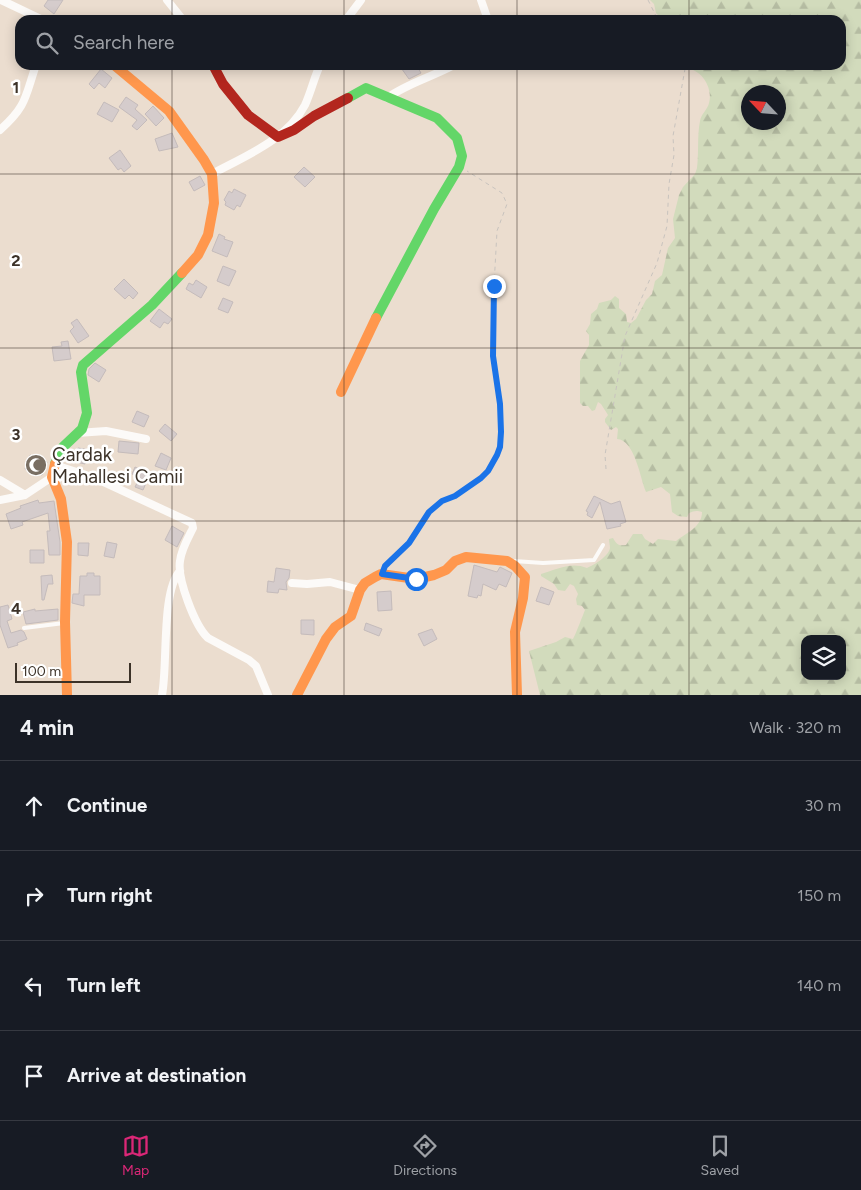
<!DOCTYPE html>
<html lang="en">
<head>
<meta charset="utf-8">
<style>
	:root { --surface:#171b24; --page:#242831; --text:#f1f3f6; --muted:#9ea1a6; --line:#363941; --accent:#db2777 }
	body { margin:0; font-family:Figtree,sans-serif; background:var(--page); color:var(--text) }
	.controls { position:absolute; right:15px; bottom:15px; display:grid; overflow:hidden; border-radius:10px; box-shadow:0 2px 12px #0003 }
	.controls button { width:45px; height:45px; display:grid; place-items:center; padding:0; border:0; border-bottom:1px solid var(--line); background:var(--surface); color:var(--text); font:25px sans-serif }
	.compass { position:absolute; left:741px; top:85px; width:45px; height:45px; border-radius:50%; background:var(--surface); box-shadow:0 2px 12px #0003; rotate:296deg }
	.scale { position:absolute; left:15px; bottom:12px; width:116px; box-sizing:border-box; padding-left:5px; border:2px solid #3c3228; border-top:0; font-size:14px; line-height:18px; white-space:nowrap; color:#3c3228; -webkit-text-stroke:4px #fff; paint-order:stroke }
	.stop { position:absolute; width:15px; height:15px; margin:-11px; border:4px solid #1a73e8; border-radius:50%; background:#fff }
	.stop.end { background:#1a73e8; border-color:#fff; box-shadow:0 1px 5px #0008 }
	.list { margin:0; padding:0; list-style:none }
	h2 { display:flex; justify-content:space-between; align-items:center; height:65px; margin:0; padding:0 20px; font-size:21px }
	h2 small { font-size:16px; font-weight:400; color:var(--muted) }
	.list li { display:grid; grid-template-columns:32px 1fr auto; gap:15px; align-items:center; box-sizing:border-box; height:90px; padding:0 20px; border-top:1px solid var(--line) }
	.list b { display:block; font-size:19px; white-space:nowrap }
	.list em { font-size:16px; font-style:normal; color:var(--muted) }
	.icon { flex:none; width:28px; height:28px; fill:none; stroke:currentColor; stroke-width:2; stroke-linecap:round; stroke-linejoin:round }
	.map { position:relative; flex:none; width:861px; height:695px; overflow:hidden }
	.search { position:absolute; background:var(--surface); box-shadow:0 2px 12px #0003; left:15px; right:15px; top:15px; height:55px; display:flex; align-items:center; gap:12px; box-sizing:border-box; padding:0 18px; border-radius:15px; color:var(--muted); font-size:19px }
	.sheet { height:425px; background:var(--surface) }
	nav { display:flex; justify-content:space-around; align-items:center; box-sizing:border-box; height:70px; border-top:1px solid var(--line); background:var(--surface); font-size:14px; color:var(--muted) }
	nav a { display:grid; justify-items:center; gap:2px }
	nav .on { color:var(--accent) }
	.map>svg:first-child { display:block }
	.forest { fill:url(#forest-firs); fill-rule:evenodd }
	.building { fill:#d5cccc; stroke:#c4bbbb }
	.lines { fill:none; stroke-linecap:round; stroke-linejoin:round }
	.path { stroke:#c8c3be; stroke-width:1; stroke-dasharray:4 4; stroke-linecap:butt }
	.lane { stroke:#fcfaf8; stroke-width:4 }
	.street { stroke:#fcfaf8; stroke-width:8 }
	.fast { stroke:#63d668; stroke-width:10 }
	.slow { stroke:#ff974d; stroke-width:10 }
	.jam { stroke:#b3261e; stroke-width:10 }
	.route { stroke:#1a73e8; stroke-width:6 }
	.grid { fill:none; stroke:#3c3228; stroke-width:1; stroke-opacity:0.55 }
	.labels { text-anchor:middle; stroke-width:5; stroke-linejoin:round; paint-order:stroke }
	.poi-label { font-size:19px; fill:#3c3228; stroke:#fff; text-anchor:start }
	.grid-label { font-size:16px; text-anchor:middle; font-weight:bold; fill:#3c3228; stroke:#fff; stroke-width:5; stroke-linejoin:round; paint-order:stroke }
</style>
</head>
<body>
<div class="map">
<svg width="861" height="695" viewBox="0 0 861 695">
	<defs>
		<pattern id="forest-firs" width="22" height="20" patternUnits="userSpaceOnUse" patternTransform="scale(1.25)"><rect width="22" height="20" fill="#d2dbbc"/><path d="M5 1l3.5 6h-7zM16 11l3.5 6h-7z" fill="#b5bca2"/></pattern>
	</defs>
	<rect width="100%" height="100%" fill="#ebddcf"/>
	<path class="forest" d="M650,0H861V695H540L529,651L556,642L565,637L573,639C575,636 583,615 585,610L582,606L577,605L576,599L578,594L574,586L570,584L565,591L558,590L554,584L541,576V574C555,570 571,561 587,568C594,565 609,556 610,548C610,545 609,542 609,539L613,538C617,545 619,546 626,545L633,534H642L645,539L653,544L658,539L676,541C686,533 702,527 702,512C696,510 694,511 689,513L687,517L678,516L672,512L670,494L661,487L646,492C640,478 635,440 617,439L618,429L616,427L611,430L605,422V419L608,415L601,404L598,402L595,410L592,411L588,406H583L580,403V361L589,345V335L586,331L590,324L591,314L597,309L599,303L611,300L615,296L619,299V308L626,314L627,322L631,323L636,319L646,300L652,294L655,281L662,275L668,248L675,238L673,219L679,195L683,187L695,174L697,168C699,152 697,136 700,121C701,114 708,109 709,103C713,89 703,72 690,69L688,65H841V20H663L656,13L654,4ZM748,92H778V122H748ZM805,639H842V676H805Z"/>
	<path class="building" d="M48,0H63L54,14L44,6Z
		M399,65H416L421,73L409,79Z
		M101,69L112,78L105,88L99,83L94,89L89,84Z
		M126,97L138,105L135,109L147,120L137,130L132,126L137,120L119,107Z
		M104,102L119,110L112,122L97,114Z
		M153,106L164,118L156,126L145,114Z
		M172,133L178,147L159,151L155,139Z
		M120,150L131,166L124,172L121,168L118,170L109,158Z
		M304,167L315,177L305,187L294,177Z
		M200,176L205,185L194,191L189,182Z
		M234,189L246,195L240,207L237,205L234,210L225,205L226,202L224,200L229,191L232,193Z
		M219,234L225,237L224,239L233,242L227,257L212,251Z
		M223,266L236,271L229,286L217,281Z
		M124,279L138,293L133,299L129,295L125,299L114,289Z
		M196,280L207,287L201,298L186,289L189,283L193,285Z
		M223,298L233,302L228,313L218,309Z
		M159,309L172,319L168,324L164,322L160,328L150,321Z
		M77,319L89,336L78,343L70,331L74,327L71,323Z
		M68,341L71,359L54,361L52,347L62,346L61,342Z
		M95,363L106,370L99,382L88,375L89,369Z
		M137,411L149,416L144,427L132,422Z
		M165,424L177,434L171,441L159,431Z
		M119,441L139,443L138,454L118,452Z
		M78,448L90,450L88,460L86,459L85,464L76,462Z
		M161,453L171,458L166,470L155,466Z
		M30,455L47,462L42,475L25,469Z
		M135,467L150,474L143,490L135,487L140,477L132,474Z
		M594,496L611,504L620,501L626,522L620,524L621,526L607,529L600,502L592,518L587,515L588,512L586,511Z
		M38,500L39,503L54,501L60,542V555H49L47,531H50L48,513L22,522L23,525L11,529L6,514L21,508L20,506Z
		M172,526L184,533L177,547L165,540Z
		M107,542L117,544L114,558L104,556Z
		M78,543H89L88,556L78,555Z
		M30,550H44V563H30Z
		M474,565L497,572L500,567L512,573L506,587L499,584L496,590L483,584L481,596L478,595L477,598L468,596Z
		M276,568L290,570L289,578L286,582L287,590L279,589L278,593L267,592L268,581L274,582Z
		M87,573H94V576H100V595H84V606L72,603L73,594H79L80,576H87Z
		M52,575L53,584H48L44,600H42L41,576Z
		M541,587L554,592L549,605L536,601Z
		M391,591L392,610L378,611L377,592Z
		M8,605L12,619L7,621L11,633L21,630L24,632L27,639L17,643L18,645L8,648L0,625V607Z
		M35,609V611L58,609V620L26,624L23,612Z
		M301,620H314V635L301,634Z
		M366,623L382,629L379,636L364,630Z
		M432,629L437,639L424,646L418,634Z"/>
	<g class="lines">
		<path class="path" d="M648,0L658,20
			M606,469L605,455L625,336L657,263L667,226L669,184L674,155L673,136L685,69L683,65
			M387,565L409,543L429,512L442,501L455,496L481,478L493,462L500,447V404L493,356L494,286L497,231L507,204L502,193L467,171"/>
		<path class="lane" d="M514,561L543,563L594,560L603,545
			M24,628L64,623"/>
		<path class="street" d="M1,0L43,20
			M167,0L183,20
			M481,0L488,20
			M346,20L361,0
			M387,98C408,83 432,77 454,65
			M0,130C27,106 25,97 36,65
			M212,174C245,156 287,140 305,105C311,92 314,78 320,65
			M77,433L106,431L146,439
			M55,465L95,478L192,523L193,528C188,538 181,550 180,561C177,579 195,626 208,638L249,660L256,666L268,695
			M0,480L25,495
			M0,500L25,495L52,477
			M292,583L307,584L330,582L360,590
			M162,695C168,666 161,591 180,571"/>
		<path class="fast" d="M348,98L366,88L437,118L457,138L462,156L459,167L434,209L376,318
			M55,464L63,447L82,429L87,413L81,372L83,365L152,305L182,273"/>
		<path class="slow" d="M114,65L169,111L204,160L212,174L214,203L208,235L198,255L182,273
			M341,392L376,318
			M55,464L52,477L61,499L67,542L65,622L67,695
			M297,695L326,639L335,627L351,616L360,590L365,583L375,577L381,574L416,579L434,575L446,570L455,561L466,557L507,561L515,566L525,577L523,598L515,632L517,695"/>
		<path class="jam" d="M213,65L223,84L248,115L278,137L294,130L314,116L348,98"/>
	</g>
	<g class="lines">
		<path class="route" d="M416,579L382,574L385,566L409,543L429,512L442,501L455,496L481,478L488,471L497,455L500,447L501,432L500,404L493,356L494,286"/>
	</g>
	<path class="grid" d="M172,0V20M344,0V20M517,0V20M689,0V20M172,65V695M344,65V695M517,65V695M689,65V695M0,174H861M0,348H861M0,521H861"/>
	<defs>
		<g id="mosque-disc" transform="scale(1.125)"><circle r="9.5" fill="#796e62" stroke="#fff"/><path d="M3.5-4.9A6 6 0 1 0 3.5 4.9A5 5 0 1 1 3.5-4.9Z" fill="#fff"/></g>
	</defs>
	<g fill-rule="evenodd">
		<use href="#mosque-disc" x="36" y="465"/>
	</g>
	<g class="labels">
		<g class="poi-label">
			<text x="52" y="461">Çardak<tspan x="52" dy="22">Mahallesi Camii</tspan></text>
		</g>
	</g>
	<g class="grid-label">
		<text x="16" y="93">1</text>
		<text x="16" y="266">2</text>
		<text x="16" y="440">3</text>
		<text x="16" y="614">4</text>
	</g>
</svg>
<div class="controls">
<button><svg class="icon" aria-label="layers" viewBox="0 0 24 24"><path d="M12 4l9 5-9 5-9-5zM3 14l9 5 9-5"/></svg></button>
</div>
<svg class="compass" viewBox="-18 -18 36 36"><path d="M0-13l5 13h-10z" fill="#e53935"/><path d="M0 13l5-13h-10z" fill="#9ea1a6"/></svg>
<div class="scale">100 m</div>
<div class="stop" style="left:416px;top:579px"></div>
<div class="stop end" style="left:494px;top:286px"></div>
<div class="search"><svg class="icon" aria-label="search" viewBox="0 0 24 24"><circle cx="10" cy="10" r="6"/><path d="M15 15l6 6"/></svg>Search here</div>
</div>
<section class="sheet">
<h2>4 min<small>Walk · 320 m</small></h2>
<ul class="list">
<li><svg class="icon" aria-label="ahead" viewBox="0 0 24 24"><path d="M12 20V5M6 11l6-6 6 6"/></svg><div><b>Continue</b></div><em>30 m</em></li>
<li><svg class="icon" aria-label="right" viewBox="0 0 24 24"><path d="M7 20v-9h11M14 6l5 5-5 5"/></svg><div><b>Turn right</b></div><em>150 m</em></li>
<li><svg class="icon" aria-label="left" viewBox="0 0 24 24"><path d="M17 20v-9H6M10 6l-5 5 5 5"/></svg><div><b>Turn left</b></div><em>140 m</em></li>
<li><svg class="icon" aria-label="arrive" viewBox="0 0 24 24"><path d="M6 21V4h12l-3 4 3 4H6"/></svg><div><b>Arrive at destination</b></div></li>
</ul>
</section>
<nav>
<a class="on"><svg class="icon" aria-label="map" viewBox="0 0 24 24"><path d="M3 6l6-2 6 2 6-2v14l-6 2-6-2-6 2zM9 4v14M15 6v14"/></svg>Map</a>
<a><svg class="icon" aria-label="directions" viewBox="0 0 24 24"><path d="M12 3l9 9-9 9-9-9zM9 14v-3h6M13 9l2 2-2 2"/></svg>Directions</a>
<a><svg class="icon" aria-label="saved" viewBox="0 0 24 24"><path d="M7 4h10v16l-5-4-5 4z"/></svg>Saved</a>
</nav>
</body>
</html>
